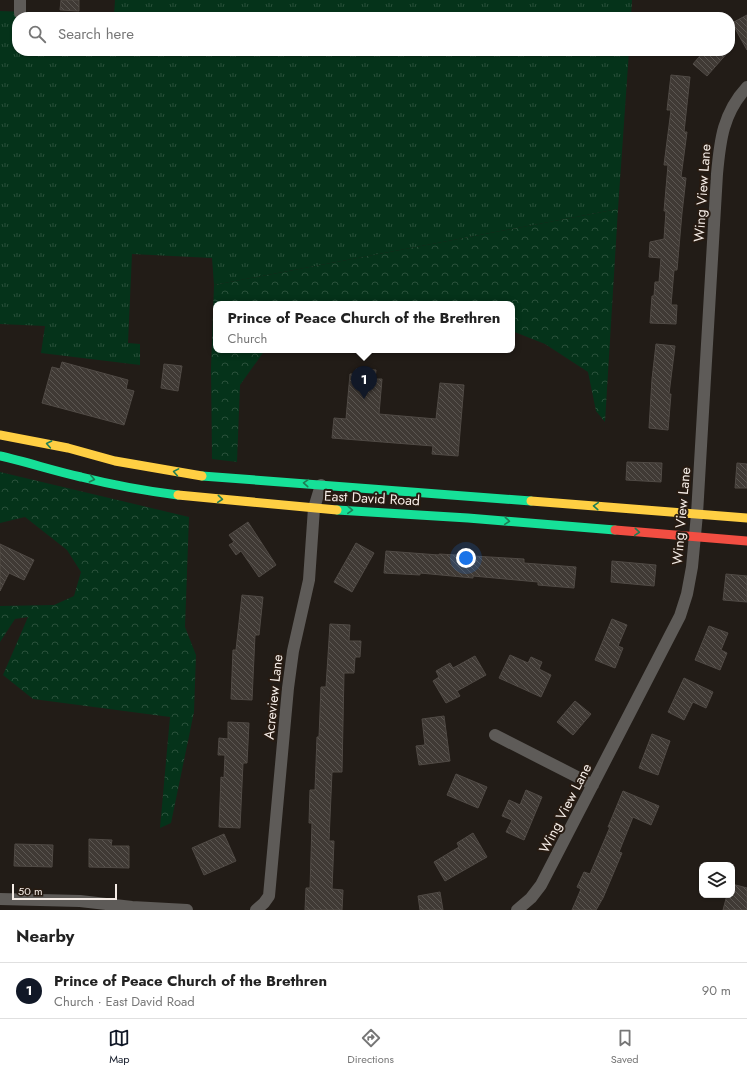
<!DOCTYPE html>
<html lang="en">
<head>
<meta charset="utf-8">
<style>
	:root { --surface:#fff; --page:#f2f2f2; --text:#222; --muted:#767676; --line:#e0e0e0; --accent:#111827 }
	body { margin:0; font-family:Jost,sans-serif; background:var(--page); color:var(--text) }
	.controls { position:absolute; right:12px; bottom:12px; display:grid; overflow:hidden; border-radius:8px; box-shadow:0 1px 3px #0004 }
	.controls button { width:36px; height:36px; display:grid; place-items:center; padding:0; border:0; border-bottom:1px solid var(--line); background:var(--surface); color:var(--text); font:20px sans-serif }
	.scale { position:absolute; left:12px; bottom:10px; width:105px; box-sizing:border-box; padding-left:4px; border:2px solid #f5ece6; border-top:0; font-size:11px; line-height:14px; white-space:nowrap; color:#f5ece6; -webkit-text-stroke:3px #271b12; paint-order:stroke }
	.you { position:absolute; left:466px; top:558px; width:14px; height:14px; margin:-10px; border:3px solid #fff; border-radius:50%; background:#1a73e8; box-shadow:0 0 0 6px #1a73e833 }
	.badge { display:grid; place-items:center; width:26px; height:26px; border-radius:50%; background:var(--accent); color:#fff; font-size:13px; font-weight:700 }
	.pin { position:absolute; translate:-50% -33px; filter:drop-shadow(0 1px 2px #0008) }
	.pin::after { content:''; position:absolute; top:21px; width:14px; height:12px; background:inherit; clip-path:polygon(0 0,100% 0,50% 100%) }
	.popup { position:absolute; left:213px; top:301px; width:302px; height:52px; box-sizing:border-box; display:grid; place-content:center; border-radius:8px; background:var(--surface); filter:drop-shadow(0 1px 3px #0005); font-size:13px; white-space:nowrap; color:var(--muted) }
	.popup b { font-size:15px; color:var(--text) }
	.popup::after { content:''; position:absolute; left:50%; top:100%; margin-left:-8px; border:8px solid transparent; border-top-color:var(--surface) }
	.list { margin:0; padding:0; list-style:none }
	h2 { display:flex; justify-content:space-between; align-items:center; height:52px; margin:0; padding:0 16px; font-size:17px }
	h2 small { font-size:13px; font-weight:400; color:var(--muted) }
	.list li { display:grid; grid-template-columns:26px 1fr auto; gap:12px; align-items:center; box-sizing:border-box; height:56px; padding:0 16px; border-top:1px solid var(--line) }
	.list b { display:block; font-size:15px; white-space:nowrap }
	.list p { margin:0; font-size:13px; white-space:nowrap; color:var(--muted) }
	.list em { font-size:13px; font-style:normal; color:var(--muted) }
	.icon { flex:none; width:22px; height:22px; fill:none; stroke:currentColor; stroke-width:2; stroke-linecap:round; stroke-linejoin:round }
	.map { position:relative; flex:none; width:747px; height:910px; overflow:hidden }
	.search { position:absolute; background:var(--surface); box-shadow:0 1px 3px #0004; left:12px; right:12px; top:12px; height:44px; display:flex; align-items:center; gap:10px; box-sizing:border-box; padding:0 14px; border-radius:16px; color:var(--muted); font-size:15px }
	.sheet { height:108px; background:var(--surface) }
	nav { display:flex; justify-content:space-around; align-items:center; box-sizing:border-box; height:56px; border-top:1px solid var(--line); background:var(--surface); font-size:11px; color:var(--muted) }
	nav a { display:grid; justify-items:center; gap:2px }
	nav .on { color:var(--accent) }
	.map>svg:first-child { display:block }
	.grass { fill:url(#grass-tufts) }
	.forest { fill:url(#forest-crowns) }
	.building { fill:url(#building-back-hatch); stroke:#504a45 }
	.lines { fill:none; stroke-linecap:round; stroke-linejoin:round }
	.street { stroke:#5e5b58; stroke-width:12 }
	.fast { stroke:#16e098; stroke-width:9 }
	.slow { stroke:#ffcf43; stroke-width:9 }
	.jam { stroke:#f24e42; stroke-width:9 }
	.oneway { stroke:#1e7e55 }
	.labels { text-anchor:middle; stroke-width:4; stroke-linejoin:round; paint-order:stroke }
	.street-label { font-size:14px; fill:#f5ece6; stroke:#271b12 }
</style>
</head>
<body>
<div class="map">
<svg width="747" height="910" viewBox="0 0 747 910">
	<defs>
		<pattern id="grass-tufts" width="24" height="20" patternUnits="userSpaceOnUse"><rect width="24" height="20" fill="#05331a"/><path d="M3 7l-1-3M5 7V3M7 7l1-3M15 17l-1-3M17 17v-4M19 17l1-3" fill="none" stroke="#2a513b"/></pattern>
		<pattern id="forest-crowns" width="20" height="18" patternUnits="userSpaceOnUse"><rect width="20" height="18" fill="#05331a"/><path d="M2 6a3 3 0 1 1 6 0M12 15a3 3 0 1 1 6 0" fill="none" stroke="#2a513b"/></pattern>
		<pattern id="building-back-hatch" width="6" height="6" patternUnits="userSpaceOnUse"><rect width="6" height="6" fill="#403a35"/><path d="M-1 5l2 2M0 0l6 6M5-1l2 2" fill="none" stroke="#5c5752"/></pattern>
	</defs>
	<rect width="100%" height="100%" fill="#221c17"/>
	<path class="grass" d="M115,0H632L631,17H17V51H629L618,209L214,285L212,258L132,254L128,343L140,344V365L41,353L45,326L0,324V11L114,15Z"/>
	<path class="forest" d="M618,209L605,422L596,411L588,372L545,344L512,331V304H216V350H265L240,385L237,462L212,459L211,368L214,285Z
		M0,472L189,517L185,627L196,655L194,712L171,823L160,828L170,717L33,699L3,675L28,617L15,619L0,642V606L54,605L74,596L81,572L67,550L25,517L0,523Z"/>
	<path class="building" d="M61,0H79V11L60,10Z
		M747,15V50L732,23Z
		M704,51H729L707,76L693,64Z
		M671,75L690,77L684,132H687L681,177L686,178L682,213L677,270H674L671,305H677L676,324L650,323L652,296H654L655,282H659L661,258L649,257L650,242L664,239L666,211H664L668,165H664L671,110H667Z
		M656,344L675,346L669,394H671L668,430L649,428L652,379Z
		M62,362L128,380L126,389L134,391L124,425L42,403L52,367L60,369Z
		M164,364L182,366L178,391L161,388Z
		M356,369L376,370L375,379H382L379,414L436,419L440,383L464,385L458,456L432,454L433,446L332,438L334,418L346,419L350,374H356Z
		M627,462L662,463L661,482L626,480Z
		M737,463L747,464V488H735Z
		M248,522L276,565L259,577L241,551L236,555L229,545L234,542L229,535Z
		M356,543L374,553L352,592L334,582Z
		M0,544L34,560L24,580L9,573L0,591Z
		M386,551L439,555V554L524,559V563L576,567L574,588L538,585V582L473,576V578L420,573V575L384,573Z
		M612,561L656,565L654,586L611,582Z
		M726,574L747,576V602L723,600Z
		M242,595L263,597L259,635H255L252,700L231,699L233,650H236Z
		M612,619L627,625L618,646L623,648L615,668L595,660Z
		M330,624L350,625L349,641H361L360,657H355L354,673H344L342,772H332L329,841H334L332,889L343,890L342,910H305L306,888H310L312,823H309L310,790H315L317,737H319L321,687H326Z
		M709,626L728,633L721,650L727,653L720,670L695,660Z
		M510,655L528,663L531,657L542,662L539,669L551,675L541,697L499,678Z
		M475,656L486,675L457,691L460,696L446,703L433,681L439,677L436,671L450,663L453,668Z
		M684,678L713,692L706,708L693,702L684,720L668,712Z
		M575,701L591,714L573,735L557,722Z
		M444,716L450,761L419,765L416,746L425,745L422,719Z
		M228,722L249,723L247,763H243L240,828L219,827L221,777L224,778L225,755H218L219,738L228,739Z
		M652,734L670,741L658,775L639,768Z
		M456,774L487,787L478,808L447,795Z
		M526,790L542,797L524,840L506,832L512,820L502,816L509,800L520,805Z
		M623,791L659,806L651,825L633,817L619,852L622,853L603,898L596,910H572L581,889L577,887L584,872L590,874L610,827H608Z
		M473,833L487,857L445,881L434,862L459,847L457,843Z
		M224,834L236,861L204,875L192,848Z
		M89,839L112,840L111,846H129V868L89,867Z
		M15,844L53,845L52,867L14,866Z
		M732,884L747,888V910H723L727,895H732Z
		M440,892L443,910H420L418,896Z"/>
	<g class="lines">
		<path class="street" d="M20,13V0
			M495,735L593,785
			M0,899L80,901L132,907L187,910
			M256,910L264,903L269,896L288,688L293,651L309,580L314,508L321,485
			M517,910L531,898L541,885L680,616L687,594L692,567L697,514L717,174C720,140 723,113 747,87"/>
		<path class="fast" d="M0,456C27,462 54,471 81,477C113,485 146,491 178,495
			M202,476L531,501
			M337,510L468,518L615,530"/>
		<path class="slow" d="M0,435L68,448L115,461L202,476
			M178,495L337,510
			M531,501L747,518"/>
		<path class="jam" d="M615,530L747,541"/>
	</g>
	<defs><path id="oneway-chevron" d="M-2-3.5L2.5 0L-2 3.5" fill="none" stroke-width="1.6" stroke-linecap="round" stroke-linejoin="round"/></defs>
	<g class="oneway">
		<use href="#oneway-chevron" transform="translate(49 444) rotate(-169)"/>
		<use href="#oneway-chevron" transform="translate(176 472) rotate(-170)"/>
		<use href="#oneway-chevron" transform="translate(92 479) rotate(12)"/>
		<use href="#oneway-chevron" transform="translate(306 483) rotate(-176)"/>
		<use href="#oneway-chevron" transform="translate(220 499) rotate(5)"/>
		<use href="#oneway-chevron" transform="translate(596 506) rotate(-176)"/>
		<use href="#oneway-chevron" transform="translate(350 510) rotate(3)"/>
		<use href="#oneway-chevron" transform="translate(507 521) rotate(5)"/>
		<use href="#oneway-chevron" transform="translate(637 532) rotate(5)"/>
	</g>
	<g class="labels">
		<g class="street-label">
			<text transform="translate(702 193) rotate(-86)" y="5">Wing View Lane</text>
			<text transform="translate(372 498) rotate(3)" y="5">East David Road</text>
			<text transform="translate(681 516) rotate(-85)" y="5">Wing View Lane</text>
			<text transform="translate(273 697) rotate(-84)" y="5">Acreview Lane</text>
			<text transform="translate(565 808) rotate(-63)" y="5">Wing View Lane</text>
		</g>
	</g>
</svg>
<div class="controls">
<button><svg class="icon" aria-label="layers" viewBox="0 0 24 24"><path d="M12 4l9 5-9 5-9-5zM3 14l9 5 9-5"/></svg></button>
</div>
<div class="scale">50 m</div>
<div class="you"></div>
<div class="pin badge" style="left:364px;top:399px">1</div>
<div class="popup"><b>Prince of Peace Church of the Brethren</b>Church</div>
<div class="search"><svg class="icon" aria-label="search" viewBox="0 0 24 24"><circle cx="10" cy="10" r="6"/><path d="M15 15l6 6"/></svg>Search here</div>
</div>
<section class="sheet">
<h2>Nearby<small></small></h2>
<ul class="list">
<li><span class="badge">1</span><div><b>Prince of Peace Church of the Brethren</b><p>Church · East David Road</p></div><em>90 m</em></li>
</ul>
</section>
<nav>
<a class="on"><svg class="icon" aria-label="map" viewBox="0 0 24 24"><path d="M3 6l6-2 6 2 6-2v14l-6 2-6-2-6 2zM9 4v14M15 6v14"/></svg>Map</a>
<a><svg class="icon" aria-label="directions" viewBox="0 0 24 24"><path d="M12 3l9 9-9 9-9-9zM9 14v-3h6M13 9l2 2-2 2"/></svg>Directions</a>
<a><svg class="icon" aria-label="saved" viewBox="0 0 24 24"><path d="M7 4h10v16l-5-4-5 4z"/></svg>Saved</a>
</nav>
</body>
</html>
